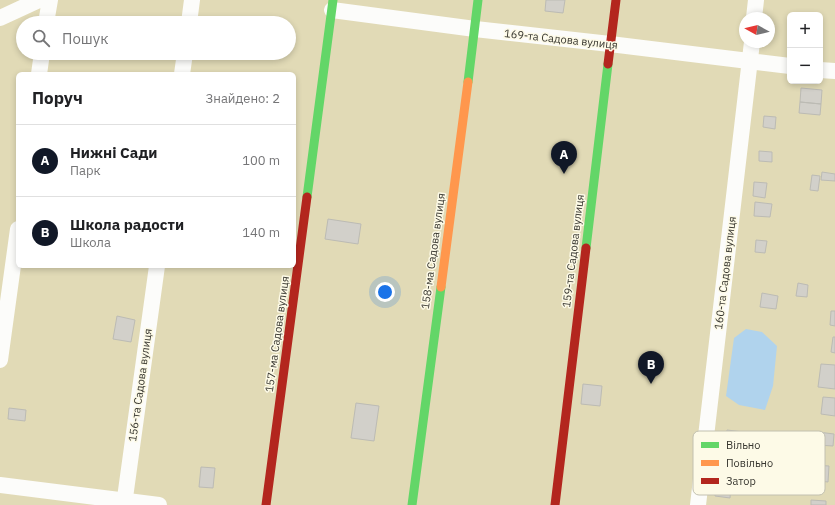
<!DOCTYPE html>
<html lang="uk">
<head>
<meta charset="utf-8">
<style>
	:root { --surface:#fff; --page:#f6f6f6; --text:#202124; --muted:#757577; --line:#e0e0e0; --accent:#111827 }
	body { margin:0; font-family:"IBM Plex Sans",sans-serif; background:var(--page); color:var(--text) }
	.controls { position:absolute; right:12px; top:12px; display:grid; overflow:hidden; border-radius:6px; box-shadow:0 2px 6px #0003 }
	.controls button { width:36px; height:36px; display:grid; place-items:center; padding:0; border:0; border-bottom:1px solid var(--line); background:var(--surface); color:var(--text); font:20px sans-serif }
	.compass { position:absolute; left:739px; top:12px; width:36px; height:36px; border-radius:50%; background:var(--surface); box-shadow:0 2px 6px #0003; rotate:278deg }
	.you { position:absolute; left:385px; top:292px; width:14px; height:14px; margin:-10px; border:3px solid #fff; border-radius:50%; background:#1a73e8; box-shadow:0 0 0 6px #1a73e833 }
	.badge { display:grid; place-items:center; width:26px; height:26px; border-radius:50%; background:var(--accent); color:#fff; font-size:13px; font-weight:700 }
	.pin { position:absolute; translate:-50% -33px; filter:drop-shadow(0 1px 2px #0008) }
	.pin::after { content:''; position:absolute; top:21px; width:14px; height:12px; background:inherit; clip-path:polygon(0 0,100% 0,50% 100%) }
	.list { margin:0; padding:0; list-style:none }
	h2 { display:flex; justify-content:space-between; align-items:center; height:52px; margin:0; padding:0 16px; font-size:17px }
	h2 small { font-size:13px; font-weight:400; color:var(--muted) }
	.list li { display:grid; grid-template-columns:26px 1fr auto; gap:12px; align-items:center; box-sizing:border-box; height:72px; padding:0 16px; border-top:1px solid var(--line) }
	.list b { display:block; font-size:15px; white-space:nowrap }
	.list p { margin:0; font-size:13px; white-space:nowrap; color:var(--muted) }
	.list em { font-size:13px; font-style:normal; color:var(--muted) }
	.icon { flex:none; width:22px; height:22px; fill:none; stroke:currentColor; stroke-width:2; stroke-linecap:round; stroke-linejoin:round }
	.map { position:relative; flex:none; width:835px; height:505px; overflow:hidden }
	.search { position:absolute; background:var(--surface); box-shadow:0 2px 6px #0003; left:16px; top:16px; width:280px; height:44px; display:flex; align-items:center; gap:10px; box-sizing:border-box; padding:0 14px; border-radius:22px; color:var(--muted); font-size:15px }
	.panel { position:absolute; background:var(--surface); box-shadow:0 2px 6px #0003; left:16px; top:72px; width:280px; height:196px; border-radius:6px }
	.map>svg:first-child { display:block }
	.green { fill:#e1dab6; fill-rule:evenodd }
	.water { fill:#b0d3ed }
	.building { fill:#d2d0ca; stroke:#bcbbb4 }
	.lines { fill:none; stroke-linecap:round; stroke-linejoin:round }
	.street { stroke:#fcfcfa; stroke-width:16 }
	.fast { stroke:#63d668; stroke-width:9 }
	.slow { stroke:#ff974d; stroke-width:9 }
	.jam { stroke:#b3261e; stroke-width:9 }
	.labels { text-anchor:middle; stroke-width:3; stroke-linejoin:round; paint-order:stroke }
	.street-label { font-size:11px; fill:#383730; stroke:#fdfae7 }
	.key { fill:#fdfae7; stroke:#c2c0b0; stroke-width:1 }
	.key-label { font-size:11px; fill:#383730 }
</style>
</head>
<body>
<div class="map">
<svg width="835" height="505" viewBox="0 0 835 505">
	<rect width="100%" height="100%" fill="#eae8df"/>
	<path class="green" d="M0,0H835V505H0ZM790,15H820V81H790ZM745,18H769V42H745ZM23,23H289V53H23ZM18,74H294V266H18Z"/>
	<path class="water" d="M746,329L762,332L777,346L773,386L765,410L739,405L726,396L734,338Z"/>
	<path class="building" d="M546,0H565L563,13L545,11Z
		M801,88L822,90L821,104L800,102Z
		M800,102L821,104L820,115L799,113Z
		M764,116L776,117L775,129L763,127Z
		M759,151L772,152V162L759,161Z
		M822,172L835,174V181L821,180Z
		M812,175L820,176L818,191L810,190Z
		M754,182L767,183L765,198L753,196Z
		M755,202L772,204L770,217L754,216Z
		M328,219L361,224L358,244L325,239Z
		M756,240L767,241L765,253L755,252Z
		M798,283L808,285L807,297L796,296Z
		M762,293L778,296L776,309L760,307Z
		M831,311H835V326L830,325Z
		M117,316L135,320L131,342L113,339Z
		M833,337H835V353L831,352Z
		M821,364L835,365V389L818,387Z
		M583,384L602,386L600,406L581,404Z
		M823,397L835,398V416L821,414Z
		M356,403L379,406L374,441L351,438Z
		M9,408L26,410L25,421L8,419Z
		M727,430L743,432L741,444L725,441Z
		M818,432L834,434L833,446L817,445Z
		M813,465L829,466L828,482L811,480Z
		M201,467L215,468L213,488L199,487Z
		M716,483L731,484L730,498L715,496Z
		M811,500L826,501V505H811Z"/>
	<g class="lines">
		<path class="street" d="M332,10L475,29L610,44L790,66
			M0,18L39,0
			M754,18L756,0
			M46,23L50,0
			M189,23L192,0
			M820,70L835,71
			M39,74L42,53
			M182,74L185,53
			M0,360L18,229
			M0,485L159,505
			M124,505L157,266
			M698,505L752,42"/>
		<path class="fast" d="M468,82L478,0
			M307,197L333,0
			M586,248L608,64
			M412,505L441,287"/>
		<path class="slow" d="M441,287L468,82"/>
		<path class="jam" d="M608,64L616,0
			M266,505L307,197
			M555,505L586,248"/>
	</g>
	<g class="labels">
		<g class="street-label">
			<text transform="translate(561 39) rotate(6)" y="4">169-та Садова вулиця</text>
			<text transform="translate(433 251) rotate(-82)" y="4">158-ма Садова вулиця</text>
			<text transform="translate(573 251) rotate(-83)" y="4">159-та Садова вулиця</text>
			<text transform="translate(725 273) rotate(-83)" y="4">160-та Садова вулиця</text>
			<text transform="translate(277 334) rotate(-82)" y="4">157-ма Садова вулиця</text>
			<text transform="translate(140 385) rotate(-82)" y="4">156-та Садова вулиця</text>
		</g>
	</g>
	<rect x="693" y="431" width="132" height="64" rx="6" class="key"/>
	<rect x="701" y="442" width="18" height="6" fill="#63d668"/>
	<rect x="701" y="460" width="18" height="6" fill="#ff974d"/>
	<rect x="701" y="478" width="18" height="6" fill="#b3261e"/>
	<g class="key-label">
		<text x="726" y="449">Вільно</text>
		<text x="726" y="467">Повільно</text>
		<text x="726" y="485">Затор</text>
	</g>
</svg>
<div class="controls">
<button>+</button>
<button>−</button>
</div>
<svg class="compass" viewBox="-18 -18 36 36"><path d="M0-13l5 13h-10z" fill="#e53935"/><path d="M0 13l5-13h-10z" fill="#757577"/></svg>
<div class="you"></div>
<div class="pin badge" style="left:564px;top:174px">A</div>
<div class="pin badge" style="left:651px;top:384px">B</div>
<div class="search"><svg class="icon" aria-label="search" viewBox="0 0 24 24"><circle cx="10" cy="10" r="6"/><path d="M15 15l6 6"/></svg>Пошук</div>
<section class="panel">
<h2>Поруч<small>Знайдено: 2</small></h2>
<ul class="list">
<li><span class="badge">A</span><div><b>Нижні Сади</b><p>Парк</p></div><em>100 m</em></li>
<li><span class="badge">B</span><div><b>Школа радости</b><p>Школа</p></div><em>140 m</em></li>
</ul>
</section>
</div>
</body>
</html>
